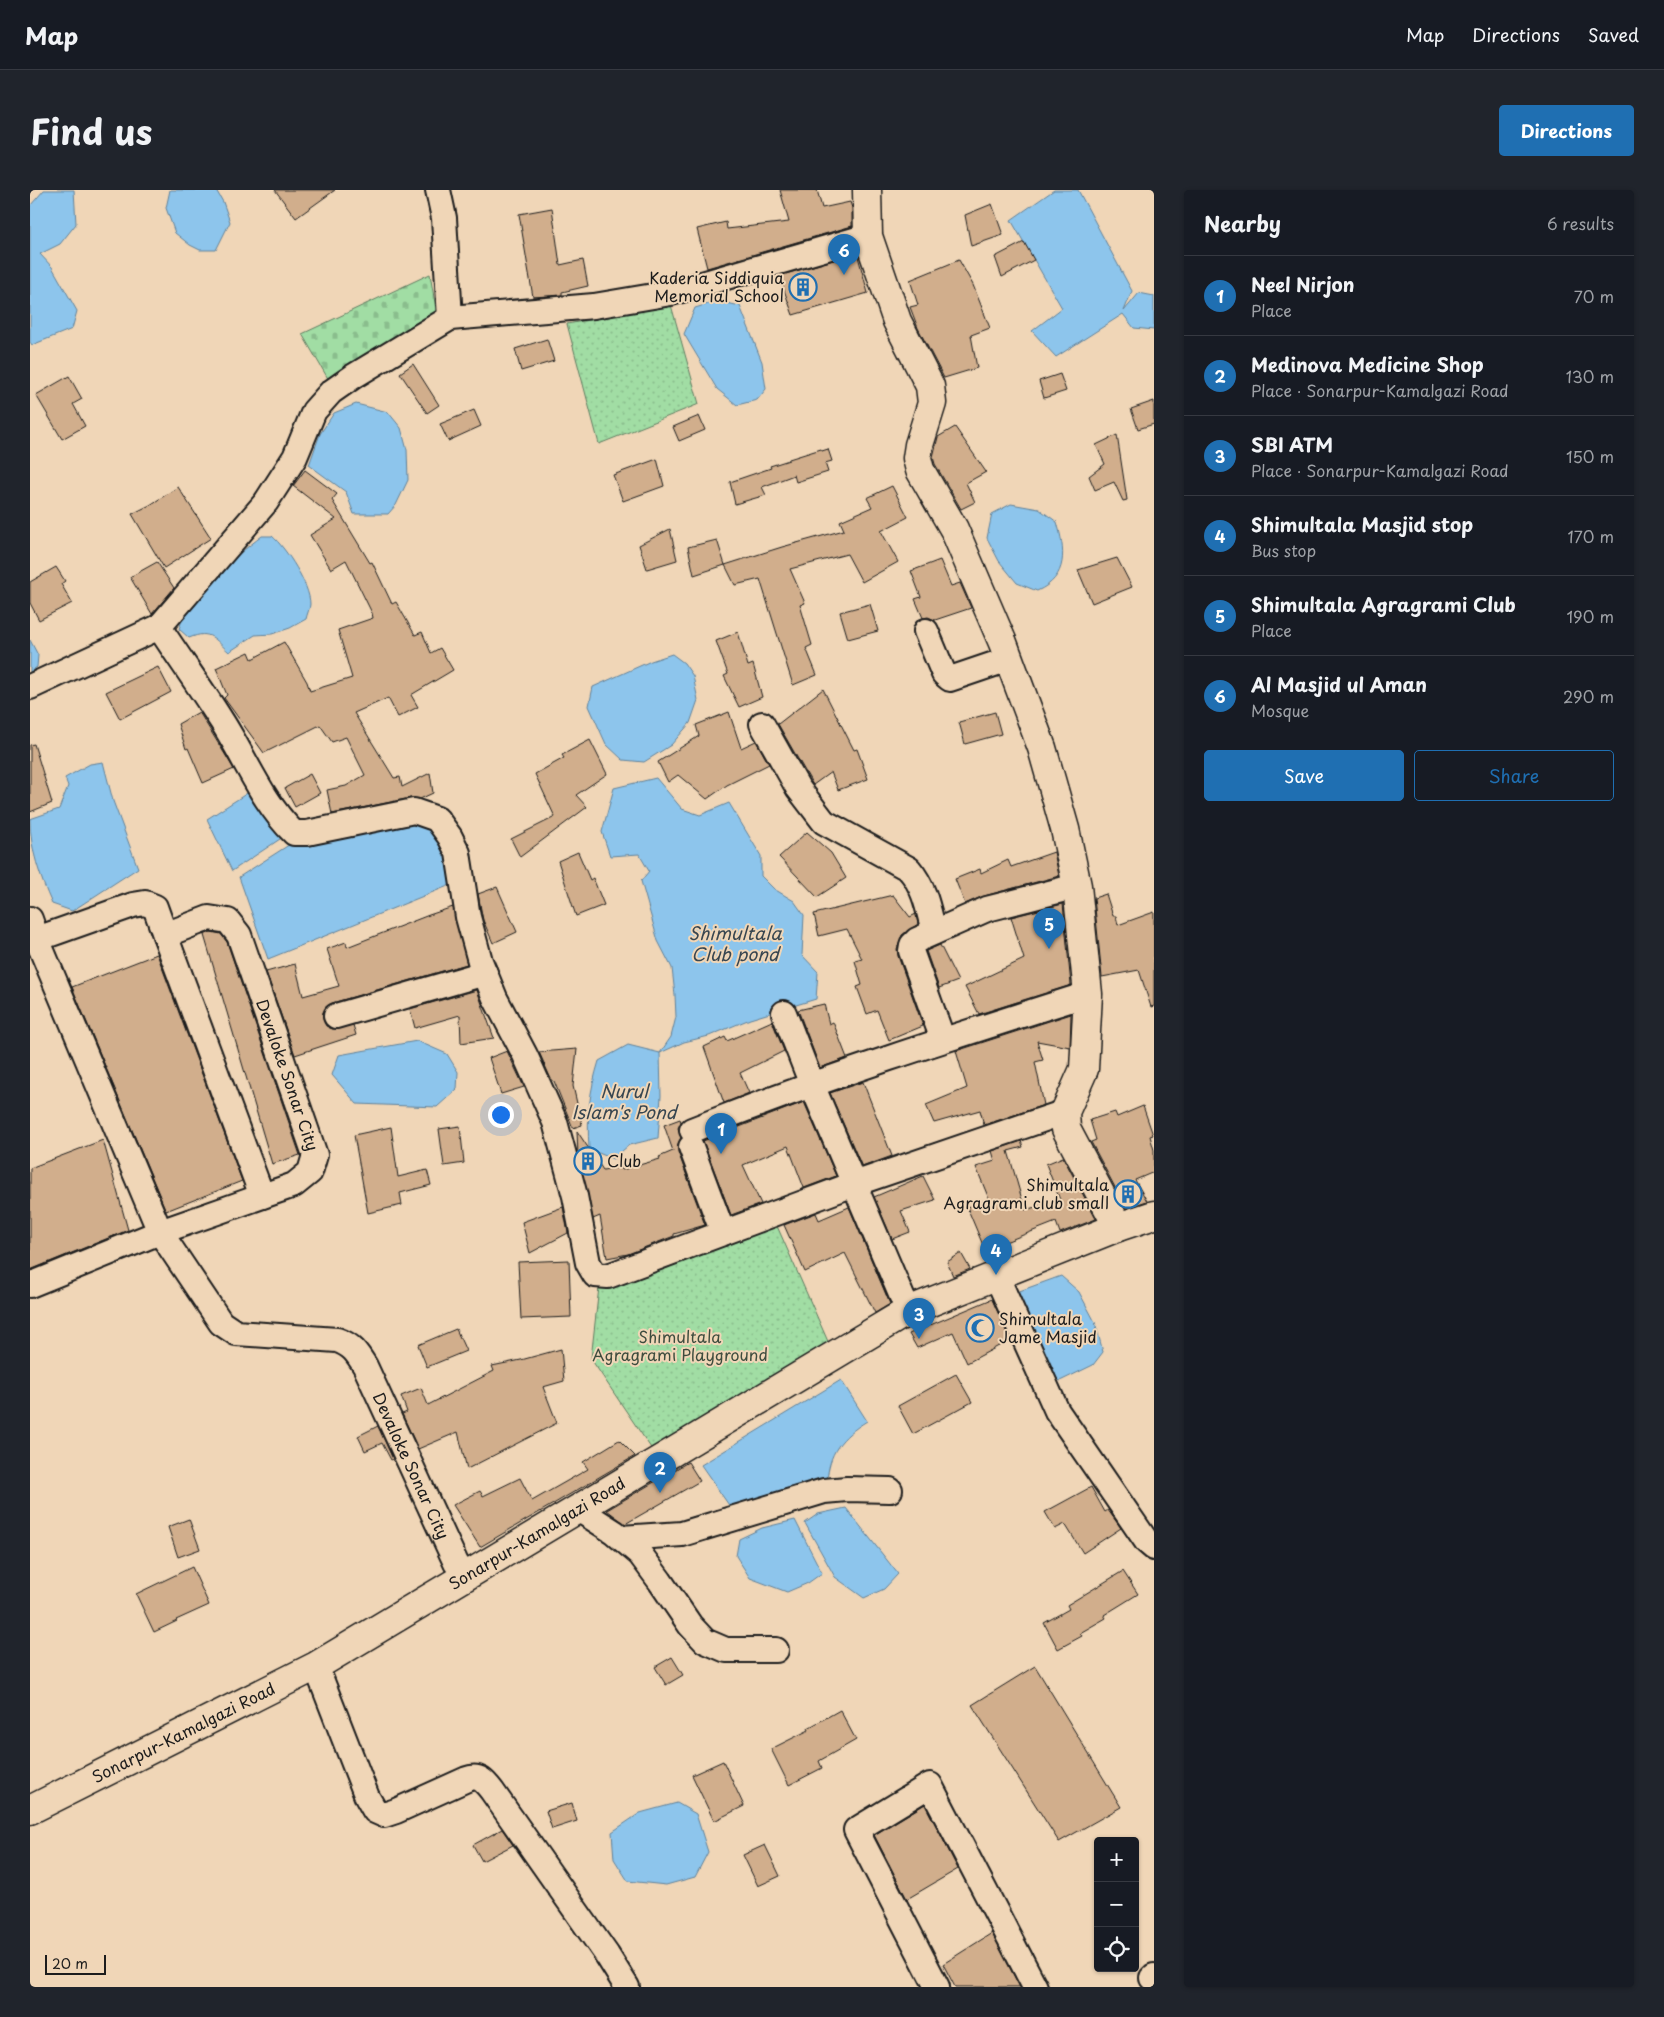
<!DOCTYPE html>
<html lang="en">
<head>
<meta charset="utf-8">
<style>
	:root { --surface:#171b24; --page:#20242c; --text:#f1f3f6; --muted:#9ea1a6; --line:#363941; --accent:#1f6fb2 }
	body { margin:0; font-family:"Playpen Sans",sans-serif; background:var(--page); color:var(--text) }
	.controls { position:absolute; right:15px; bottom:15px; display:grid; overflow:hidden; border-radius:5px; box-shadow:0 1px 4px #0004 }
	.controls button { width:45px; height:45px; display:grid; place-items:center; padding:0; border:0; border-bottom:1px solid var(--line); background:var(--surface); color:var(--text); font:25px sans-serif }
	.scale { position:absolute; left:15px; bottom:12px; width:61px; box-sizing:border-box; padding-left:5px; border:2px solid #1c1c1c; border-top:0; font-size:14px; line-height:18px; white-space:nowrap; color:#1c1c1c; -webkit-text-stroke:4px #f0d6b7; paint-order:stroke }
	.you { position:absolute; left:470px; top:924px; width:18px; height:18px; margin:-12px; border:4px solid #fff; border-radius:50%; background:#1a73e8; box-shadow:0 0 0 8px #1a73e833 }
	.badge { display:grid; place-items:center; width:32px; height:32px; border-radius:50%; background:var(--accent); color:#fff; font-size:16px; font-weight:700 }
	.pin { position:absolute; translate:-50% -41px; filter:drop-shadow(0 1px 2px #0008) }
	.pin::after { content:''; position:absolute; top:26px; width:18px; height:15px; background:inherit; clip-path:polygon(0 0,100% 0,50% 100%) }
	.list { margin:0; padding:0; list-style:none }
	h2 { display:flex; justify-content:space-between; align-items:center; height:65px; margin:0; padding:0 20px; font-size:21px }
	h2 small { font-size:16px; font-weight:400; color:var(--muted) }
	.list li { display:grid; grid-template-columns:32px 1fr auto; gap:15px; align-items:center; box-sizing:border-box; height:80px; padding:0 20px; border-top:1px solid var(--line) }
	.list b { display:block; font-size:19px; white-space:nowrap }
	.list p { margin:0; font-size:16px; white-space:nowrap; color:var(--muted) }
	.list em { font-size:16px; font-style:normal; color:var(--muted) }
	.actions { display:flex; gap:10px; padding:15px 20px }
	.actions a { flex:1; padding:11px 0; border:1px solid var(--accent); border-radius:5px; text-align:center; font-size:18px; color:var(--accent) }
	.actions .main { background:var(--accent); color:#fff }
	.icon { flex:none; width:28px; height:28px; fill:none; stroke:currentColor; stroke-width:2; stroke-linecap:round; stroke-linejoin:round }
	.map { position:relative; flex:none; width:1124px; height:1797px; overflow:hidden; border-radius:5px }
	header { display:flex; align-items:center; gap:30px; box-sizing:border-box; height:70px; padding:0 25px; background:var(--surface); border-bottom:1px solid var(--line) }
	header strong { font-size:24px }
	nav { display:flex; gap:28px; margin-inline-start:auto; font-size:18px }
	.intro { display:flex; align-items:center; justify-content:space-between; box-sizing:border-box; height:120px; padding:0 30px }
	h1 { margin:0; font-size:35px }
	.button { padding:12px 22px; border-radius:5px; background:var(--accent); color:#fff; font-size:18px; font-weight:700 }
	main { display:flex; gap:30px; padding:0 30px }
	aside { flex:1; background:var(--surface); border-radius:5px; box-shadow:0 1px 4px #0004 }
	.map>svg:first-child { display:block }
	.grass { fill:url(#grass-dots); stroke:#5e7c60 }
	.cemetery { fill:url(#cemetery-stones); stroke:#5e7c60 }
	.water { fill:#8dc5ec; stroke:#608199 }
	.building { fill:#d1ae8c; stroke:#1c1c1c }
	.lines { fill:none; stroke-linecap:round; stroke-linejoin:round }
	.street-casing { stroke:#1c1c1c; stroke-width:28 }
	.secondary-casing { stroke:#1c1c1c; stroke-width:31 }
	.street { stroke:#f0d6b7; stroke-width:24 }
	.secondary { stroke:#f0d6b7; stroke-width:28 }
	.labels { text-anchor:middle; stroke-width:4; stroke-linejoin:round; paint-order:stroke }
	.poi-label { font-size:16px; fill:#1c1c1c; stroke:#f0d6b7; text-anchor:end }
	.street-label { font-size:16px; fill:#1c1c1c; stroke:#f0d6b7 }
	.park-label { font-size:16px; fill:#3d4c3e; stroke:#f0d6b7 }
	.water-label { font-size:18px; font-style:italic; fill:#384650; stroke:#f0d6b7 }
</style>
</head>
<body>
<header>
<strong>Map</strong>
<nav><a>Map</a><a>Directions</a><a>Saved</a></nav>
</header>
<div class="intro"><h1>Find us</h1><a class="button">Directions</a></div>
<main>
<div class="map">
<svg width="1124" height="1797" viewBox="0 0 1124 1797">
	<defs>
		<pattern id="grass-dots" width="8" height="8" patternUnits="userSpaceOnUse" patternTransform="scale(1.25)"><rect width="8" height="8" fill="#a1dda4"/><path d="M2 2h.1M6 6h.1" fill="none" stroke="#8abd8d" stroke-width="1.8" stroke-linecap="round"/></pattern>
		<pattern id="cemetery-stones" width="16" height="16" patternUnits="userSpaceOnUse" patternTransform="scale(1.25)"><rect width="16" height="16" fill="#a1dda4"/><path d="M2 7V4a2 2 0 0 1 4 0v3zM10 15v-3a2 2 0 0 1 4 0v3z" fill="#8abd8d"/></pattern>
	</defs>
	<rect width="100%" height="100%" fill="#f0d6b7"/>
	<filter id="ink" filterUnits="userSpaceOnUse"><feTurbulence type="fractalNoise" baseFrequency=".02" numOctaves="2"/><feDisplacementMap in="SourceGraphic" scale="10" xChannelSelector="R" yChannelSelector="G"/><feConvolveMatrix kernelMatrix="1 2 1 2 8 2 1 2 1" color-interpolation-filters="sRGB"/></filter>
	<g filter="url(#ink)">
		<path class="grass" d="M641,115L669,214L569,254L537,134Z
			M747,1036L800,1156L625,1264L561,1169L569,1097L591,1095Z"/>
		<path class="cemetery" d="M400,84L407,125L300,192L272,144Z"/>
		<path class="water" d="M14,0H44L46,34L30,54L10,64L22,77L47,121L42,139L2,155L0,152V16Z
			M140,0H186L193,12L200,32L186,60H170L160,55L145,43L136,18Z
			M1024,0H1048L1102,101L1094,121L1109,103L1124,106V140L1104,138L1093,124L1026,167L1002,141L1032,118L981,30Z
			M688,111L710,116L732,172L736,199L727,210L707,215L687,199L654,144L665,118Z
			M326,214L358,222L371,238L377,260L378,290L366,315L358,324H324L316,302L279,275L290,244L304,223Z
			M981,314L1009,319L1027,332C1035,360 1039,387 1007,401L987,393L969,371L957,348L962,324Z
			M232,346H242C256,358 280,395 280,414C280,418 277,424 276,429L260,438L242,444L225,445L199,462C184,449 181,439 159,448L149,439C159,403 203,368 232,346Z
			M0,450L8,465L7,477L0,482Z
			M642,464L654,473L663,486L668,510L660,533L641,555L614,572L593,570L576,554L559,516L563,497L621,471Z
			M73,572L83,611L108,678L42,721L22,714C10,687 0,659 0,629L29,619L38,596L35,588L60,574Z
			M626,588L652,619L670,625L699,613L731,666V686L744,699L764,711L774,725L772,765L788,782L786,809L720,829L679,846L654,852L630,863L631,906L628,948L599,955L583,969L559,959C557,924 559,904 569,871L598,855L630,863L641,847L646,827L645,805L642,778L628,751L611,691L619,681L609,664L580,666L572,642L584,598Z
			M222,600L253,647L202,681L177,629Z
			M394,624L412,643L423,694L238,769L209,687L265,651Z
			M387,851L417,864L428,882L427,899L407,917L327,914L302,885L309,865Z
			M1031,1086L1049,1102L1065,1132L1073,1162L1063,1175L1030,1191L1019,1180L984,1103Z
			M811,1190L837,1231C811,1247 798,1263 797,1294L703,1321L671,1275Z
			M816,1318L868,1384L854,1399L834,1408L805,1387L775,1333L788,1324Z
			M765,1330L792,1383L778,1393L757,1402L720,1388L706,1366L709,1349L732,1338Z
			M647,1613L666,1624L678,1662L665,1687L636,1695L598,1691L584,1669L582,1642L610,1623Z"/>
		<path class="building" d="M245,0H305L266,28Z
			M750,0H787L792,18L820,12L822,18V36L677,78L667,39L696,32L697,39L759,32Z
			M962,14L973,45L941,56L935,25Z
			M522,18L530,75L553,70L558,96L532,102V105L503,107L489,24Z
			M994,52L1004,70L972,87L965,67Z
			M827,63L838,103L763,125L749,86Z
			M929,70L943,95L960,138L941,145L947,178L914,188L888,138L880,117L888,115L880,90Z
			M517,149L524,171L491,181L485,159Z
			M383,174L409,215L397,223L370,183Z
			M1030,184L1036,201L1014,208L1009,191Z
			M39,186L52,209L43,214L55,236L32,249L6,205Z
			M1124,211V234L1108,239L1101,219Z
			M444,220L451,236L418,251L410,234Z
			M669,226L675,240L649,251L643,237Z
			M925,237L956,282L936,293L945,312L931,319L905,274L903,267L908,247Z
			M1087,245L1097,310L1093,311L1084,292L1065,300L1059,286L1075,274L1066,255Z
			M791,259L792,261L798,259L802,271L795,273L798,282L766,292L764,285L732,297L736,305L705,314L700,292L741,278L740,276L759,270V269Z
			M627,269L634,296L593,311L583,285Z
			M275,280L307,304L302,310L340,373L342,372L362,414L366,412L385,445L392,442L401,463L410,458L423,480L381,505L388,517L368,527L358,508L324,523L364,588L370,587L372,597L400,583L403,603L390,609L381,608L302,624L297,600L316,596L335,585L316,547L302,552L290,535L234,563L194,508L197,505L186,478L219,462L222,469L254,452L277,492L280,501L322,488L308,440L343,428L342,423L316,370L301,379L280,345L306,329L263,296Z
			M862,296L878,327L851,341L868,372L832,392L817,364L760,379L775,413L770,415L782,455L776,458L787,485L763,495L730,389L705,395L695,375L752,357L814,340L810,331L842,317L837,308Z
			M148,297L181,348L134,378L102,324L120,315Z
			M640,339L647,370L617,379L609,355Z
			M687,350L695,375L664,385L658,357Z
			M1087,368L1102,397L1062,413L1048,380Z
			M910,370L921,396L930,393L941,418L905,430L898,427L893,428L885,409L891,407L881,381Z
			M127,372L144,398L122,424L100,387Z
			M26,377L35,391L31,394L42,413L9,430L0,413V392Z
			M840,414L848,441L818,449L810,422Z
			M708,442L718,476L723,474L732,507L709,517L694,486L698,484L686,451Z
			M128,477L141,502L90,529L76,502Z
			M793,499L824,560L827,559L838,589L808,600L801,582L783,595L748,534Z
			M169,522L204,579L173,593L158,558L156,559L148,534Z
			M699,522L711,558L726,551L739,574L697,595L677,609L648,585L638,592L628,572L669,546L666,535Z
			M965,522L971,544L935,554L929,532Z
			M560,550L577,584L546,605L557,617L490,667L481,649L525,627L505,584L534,568L532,565Z
			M4,554L22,613L0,622V555Z
			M280,584L290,603L265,617L255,598Z
			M777,642L801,663L816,688L787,707L749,667Z
			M548,662L560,690L563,688L574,715L546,726L528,671Z
			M1024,662L1029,686L954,706L935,714L925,689L950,679L951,683L978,670L981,677Z
			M467,697L487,742L463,753L453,730L448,704Z
			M1076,704L1083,726H1086L1088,735L1124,722V816L1121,817L1109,780L1072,787L1064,708Z
			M863,705L880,727L886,724L888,734L872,745L867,759L868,766L893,836L859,850L847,820L837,824L827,797L832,795L825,771L832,769L817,739L789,746L784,724Z
			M1033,714L1041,795L949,824L935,797L994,769L981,727Z
			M423,717L437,774L302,813L296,817L293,823V829L296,836L303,839L323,835L326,845L265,865L236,782L265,774L273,806L309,796L297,759L316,752L317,757L399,725Z
			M181,742L191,744L197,752L270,965L242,974L174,745Z
			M910,755L928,791L909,798L896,761Z
			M127,764L212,991L136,1021L42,797Z
			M447,800L464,848L431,853L430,825L385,838L380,819Z
			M794,814L799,834L803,832L817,868L790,878L768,820Z
			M1041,824L1040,857L1007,851L1013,870L1005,872L1014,915L954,935L950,920L904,933L896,915L937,898L926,861Z
			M742,831L754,861L710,883L719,903L694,913L674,857L695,847L697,851Z
			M547,859L543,896L552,935L543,938L524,891L521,889L509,862Z
			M477,861L494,897L471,904L459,868Z
			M833,892L862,966L832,977L800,903Z
			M774,912L806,986L774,998L758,956L713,975L731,1014L701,1025L673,951Z
			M1113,916L1123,945L1120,946L1124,960V982L1105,990L1117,1011L1096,1018L1061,952L1066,950L1060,930L1085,922L1087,927Z
			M650,929L651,932L648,938L651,948L648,954V962L675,1035L644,1044V1046L598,1064L577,1068L570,1026L563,1029L548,966L547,941L573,980L591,977L592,980L630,969L629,967L643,961L634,935Z
			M430,936L434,973L414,976L409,939Z
			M361,937L368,987L397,980L401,995L370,1003L372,1015L338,1023L324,945Z
			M73,950L98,1040L0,1080V978Z
			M991,951L993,957L978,961L995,1020L1030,1010L1016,974L1033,967L1066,1029L1030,1043L1026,1032L955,1060L937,1017L959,1009L946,977L965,971L962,961Z
			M893,986L905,1010L871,1021L880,1042L862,1049L844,1007Z
			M533,1017L538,1043L500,1063L492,1032Z
			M819,1017L860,1114L845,1123L815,1063L775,1082L754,1035L786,1023L789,1030Z
			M931,1063L940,1079L923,1086L917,1072Z
			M539,1070L541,1127L491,1129L488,1072Z
			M962,1109L980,1150L937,1173L923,1142L887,1158L879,1144Z
			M426,1139L436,1161L397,1177L388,1155Z
			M531,1159L534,1191L513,1197L527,1233L437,1279L428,1242L388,1259L372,1224L377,1222L371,1206L391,1198L398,1215L464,1181L462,1176L491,1170Z
			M926,1184L942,1212L883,1244L868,1216Z
			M348,1236L363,1269L361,1270L352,1253L335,1261L328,1246Z
			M589,1250L605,1266L450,1357L423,1315L450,1301L453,1306L490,1288L502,1311L558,1279L553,1272Z
			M658,1272L670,1291L595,1334L577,1320Z
			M1061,1297L1075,1322L1078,1320L1091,1338L1053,1363L1035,1334L1025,1339L1015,1322Z
			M159,1329L170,1359L148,1367L138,1337Z
			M162,1377L179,1415L146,1430L147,1431L124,1442L106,1404Z
			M1093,1381L1108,1404L1074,1425L1076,1428L1050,1443L1052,1446L1028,1459L1014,1433L1039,1419L1037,1415Z
			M642,1467L653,1485L636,1495L625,1477Z
			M1005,1476L1091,1617L1029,1652L942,1515Z
			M810,1520L826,1550L789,1571L792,1578L759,1595L741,1559L779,1540L778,1538Z
			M693,1571L714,1616L684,1631L662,1585Z
			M542,1613L547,1631L522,1639L516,1621Z
			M895,1614L928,1679L877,1709L844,1645Z
			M472,1639L483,1655L452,1671L443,1655Z
			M735,1655L750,1686L728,1696L713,1665Z
			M962,1743L990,1797H925L913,1774Z"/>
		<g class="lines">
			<g class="street-casing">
				<g id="street">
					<path d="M408,0L414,28L420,128"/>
					<path d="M129,437C149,468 171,498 191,530C215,567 232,612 264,643H277L384,621L407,629L420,647L428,663L438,727L450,771L465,808L495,865L525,932L545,1006L558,1073L565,1085L578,1086L824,994L1035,922"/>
					<path d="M896,441L914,484L920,489L979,469"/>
					<path d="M0,497L129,437L236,312L265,267L284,221L301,202L324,186L420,128L564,116L641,103L838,46"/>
					<path d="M732,534L768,598L794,632L879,679C895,698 898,718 904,742"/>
					<path id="s1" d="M0,729L7,749L103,715L115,713L125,717L135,745L179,728L198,731L209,745L285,965L280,982L264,995L130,1042L191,1133L206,1143L307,1150C322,1155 327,1163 335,1176L426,1373L435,1386"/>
					<path d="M135,745L232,1006"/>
					<path d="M754,823L782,895L878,1121"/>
					<path d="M306,826L455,783"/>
					<path d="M913,850L881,761L882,755L887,750L957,719L1047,696"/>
					<path d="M662,940C792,888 925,846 1058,804"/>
					<path d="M661,957L693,1043"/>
					<path d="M966,1085L1027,1221L1117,1352L1124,1358"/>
					<path d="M0,1095L130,1042L7,749"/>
					<path d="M548,1319L584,1342L610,1364L630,1391L660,1435L675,1451L696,1460H746"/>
					<path d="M591,1348L652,1344L794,1301L817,1299L860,1300"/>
					<path d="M286,1476L337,1607L345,1621L354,1625L366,1621L437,1589C449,1584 455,1592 462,1601L577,1765L597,1797"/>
					<path d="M1122,1788L1124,1786"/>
					<path d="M907,1797L826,1640L900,1595L1005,1797"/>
				</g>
			</g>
			<g class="secondary-casing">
				<g id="secondary">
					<path d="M837,0L838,46L867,131L900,196L902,213L889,255L887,268L890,280L924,339L973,453L1012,558L1035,639L1047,696L1058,804L1054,879L1035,922L1036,939L1088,1037"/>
					<path id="s2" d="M0,1620L286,1476L878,1121L1088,1037L1124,1025"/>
				</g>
			</g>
			<use href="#street" class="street"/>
			<use href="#secondary" class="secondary"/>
		</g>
	</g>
	<defs>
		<g id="building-ring" transform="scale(1.4375)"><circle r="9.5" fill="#f0d6b7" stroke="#1f6fb2" stroke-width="1.5"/><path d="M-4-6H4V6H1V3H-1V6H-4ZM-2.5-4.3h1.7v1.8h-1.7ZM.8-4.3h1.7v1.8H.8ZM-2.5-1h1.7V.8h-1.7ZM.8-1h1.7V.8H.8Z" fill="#1f6fb2"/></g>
		<g id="mosque-ring" transform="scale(1.4375)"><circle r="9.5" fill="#f0d6b7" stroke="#1f6fb2" stroke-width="1.5"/><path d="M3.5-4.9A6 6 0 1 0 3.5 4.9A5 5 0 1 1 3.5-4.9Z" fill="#1f6fb2"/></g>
	</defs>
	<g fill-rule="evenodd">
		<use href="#building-ring" x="773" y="97"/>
		<use href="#building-ring" x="558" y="971"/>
		<use href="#building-ring" x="1098" y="1004"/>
		<use href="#mosque-ring" x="950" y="1138"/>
	</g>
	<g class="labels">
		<g class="poi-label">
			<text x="754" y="94">Kaderia Siddiquia<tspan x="754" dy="18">Memorial School</tspan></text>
			<text x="577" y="977" text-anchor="start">Club</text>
			<text x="1079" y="1001">Shimultala<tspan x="1079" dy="18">Agragrami club small</tspan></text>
			<text x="969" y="1135" text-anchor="start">Shimultala<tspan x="969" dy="18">Jame Masjid</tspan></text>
		</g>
		<g class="street-label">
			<text dy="6" stroke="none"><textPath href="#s1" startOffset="408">Devaloke Sonar City</textPath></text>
			<text dy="6" stroke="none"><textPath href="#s1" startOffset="1051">Devaloke Sonar City</textPath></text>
			<text dy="6" stroke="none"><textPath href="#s2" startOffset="578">Sonarpur-Kamalgazi Road</textPath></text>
			<text dy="6" stroke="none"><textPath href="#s2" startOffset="172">Sonarpur-Kamalgazi Road</textPath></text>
		</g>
		<g class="park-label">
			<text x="650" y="1153">Shimultala<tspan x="650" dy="18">Agragrami Playground</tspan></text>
		</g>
		<g class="water-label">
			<text x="705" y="750">Shimultala<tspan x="705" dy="21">Club pond</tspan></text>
			<text x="594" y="908">Nurul<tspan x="594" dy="21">Islam's Pond</tspan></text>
		</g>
	</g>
</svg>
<div class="controls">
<button>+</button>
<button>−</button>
<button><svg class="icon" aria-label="locate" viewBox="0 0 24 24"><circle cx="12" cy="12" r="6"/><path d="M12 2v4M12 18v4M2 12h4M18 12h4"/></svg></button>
</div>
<div class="scale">20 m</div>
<div class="you"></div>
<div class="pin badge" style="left:691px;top:964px">1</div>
<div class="pin badge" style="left:630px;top:1303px">2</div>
<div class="pin badge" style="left:889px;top:1149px">3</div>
<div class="pin badge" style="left:966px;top:1085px">4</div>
<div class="pin badge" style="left:1019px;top:759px">5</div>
<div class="pin badge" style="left:814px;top:85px">6</div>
</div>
<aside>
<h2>Nearby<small>6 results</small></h2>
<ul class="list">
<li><span class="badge">1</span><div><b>Neel Nirjon</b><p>Place</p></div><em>70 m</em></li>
<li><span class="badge">2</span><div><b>Medinova Medicine Shop</b><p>Place · Sonarpur-Kamalgazi Road</p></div><em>130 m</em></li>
<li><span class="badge">3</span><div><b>SBI ATM</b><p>Place · Sonarpur-Kamalgazi Road</p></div><em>150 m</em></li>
<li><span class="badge">4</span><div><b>Shimultala Masjid stop</b><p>Bus stop</p></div><em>170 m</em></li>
<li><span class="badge">5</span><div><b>Shimultala Agragrami Club</b><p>Place</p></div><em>190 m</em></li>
<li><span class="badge">6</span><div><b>Al Masjid ul Aman</b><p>Mosque</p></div><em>290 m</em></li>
</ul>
<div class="actions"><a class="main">Save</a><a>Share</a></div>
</aside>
</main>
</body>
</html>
